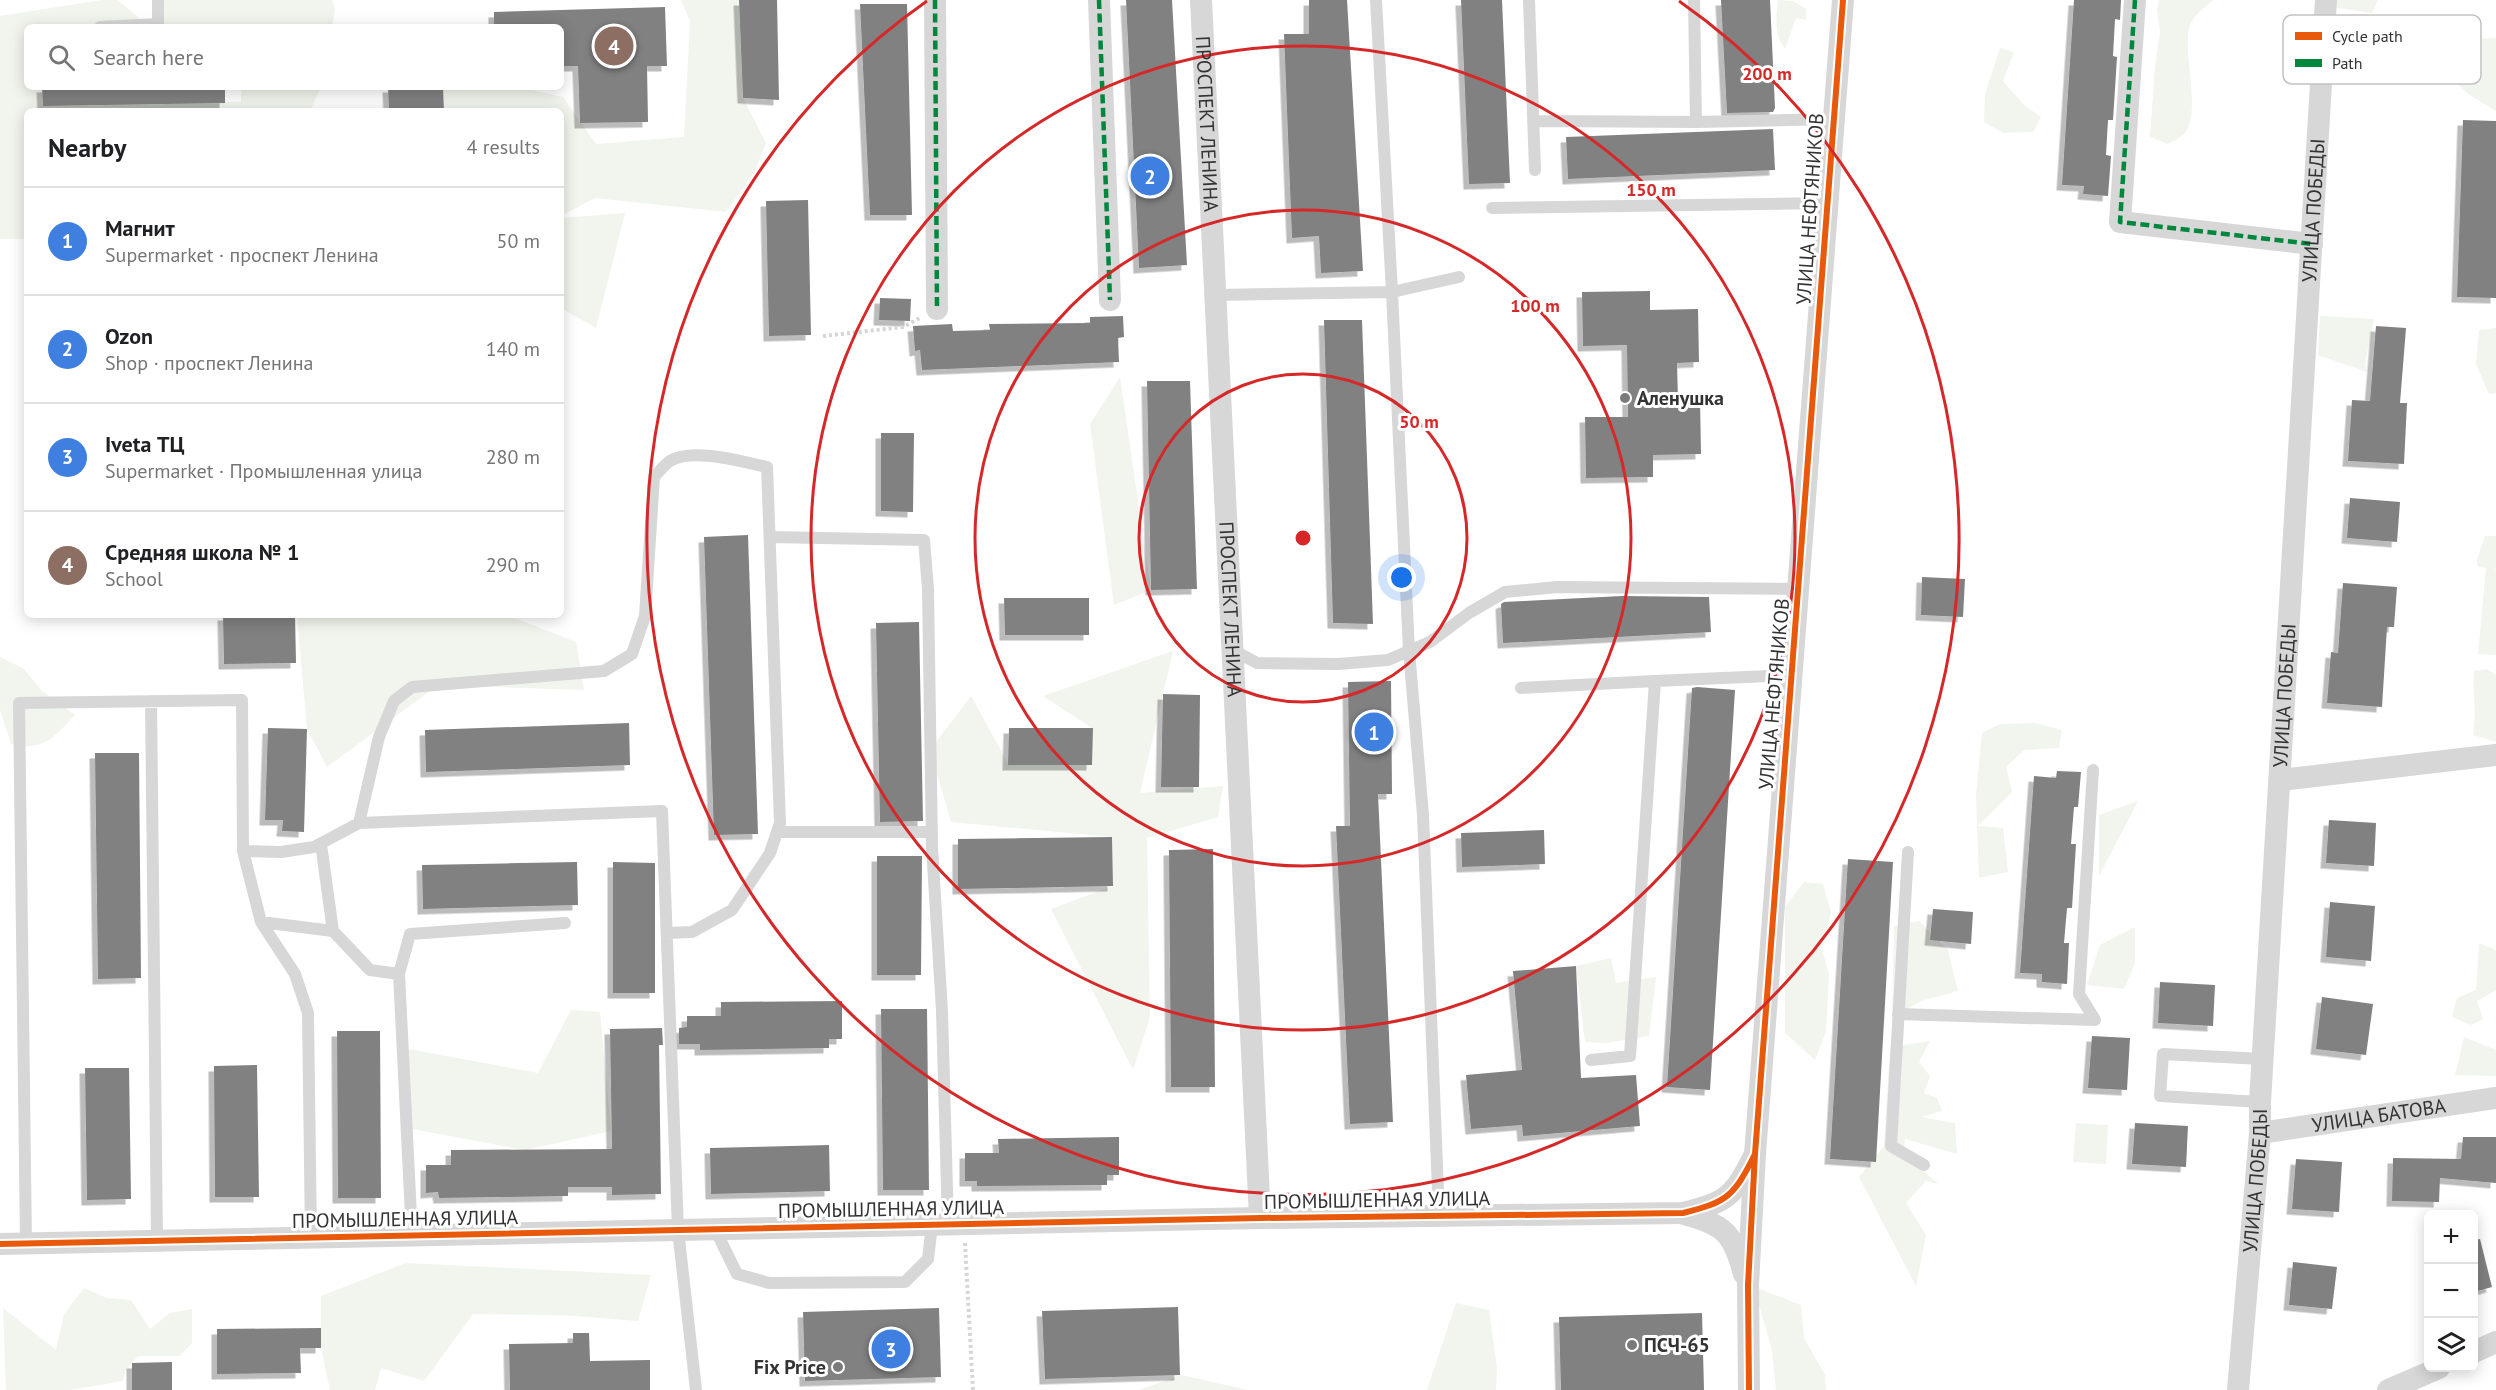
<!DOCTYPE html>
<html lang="en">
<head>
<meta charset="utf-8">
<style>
	:root { --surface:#fff; --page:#f6f6f6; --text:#202124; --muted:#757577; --line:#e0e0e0; --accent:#7a7a7a }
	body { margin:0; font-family:"PT Sans",sans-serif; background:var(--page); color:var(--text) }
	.controls { position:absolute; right:18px; bottom:18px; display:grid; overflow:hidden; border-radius:9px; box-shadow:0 3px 15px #0003 }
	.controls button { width:54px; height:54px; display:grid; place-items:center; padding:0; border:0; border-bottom:2px solid var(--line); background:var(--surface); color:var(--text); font:30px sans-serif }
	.you { position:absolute; left:1402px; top:578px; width:21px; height:21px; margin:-15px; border:4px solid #fff; border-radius:50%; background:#1a73e8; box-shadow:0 0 0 9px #1a73e833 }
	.badge { display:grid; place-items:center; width:39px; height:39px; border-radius:50%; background:var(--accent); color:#fff; font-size:20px; font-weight:700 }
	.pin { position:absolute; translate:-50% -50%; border:3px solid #fff; box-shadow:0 2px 6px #0006 }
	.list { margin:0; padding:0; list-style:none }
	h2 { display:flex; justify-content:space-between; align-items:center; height:78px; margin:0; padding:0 24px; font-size:26px }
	h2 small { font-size:20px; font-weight:400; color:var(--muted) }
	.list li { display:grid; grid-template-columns:39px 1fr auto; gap:18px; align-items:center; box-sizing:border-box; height:108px; padding:0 24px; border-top:2px solid var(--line) }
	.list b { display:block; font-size:22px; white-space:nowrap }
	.list p { margin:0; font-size:20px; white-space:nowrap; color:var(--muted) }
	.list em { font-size:20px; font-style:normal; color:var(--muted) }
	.icon { flex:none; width:33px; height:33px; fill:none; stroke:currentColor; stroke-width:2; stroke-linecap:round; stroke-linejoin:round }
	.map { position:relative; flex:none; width:2496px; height:1390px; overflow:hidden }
	.search { position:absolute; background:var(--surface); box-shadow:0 3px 15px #0003; left:24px; top:24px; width:540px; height:66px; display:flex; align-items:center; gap:15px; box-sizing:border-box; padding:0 21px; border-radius:9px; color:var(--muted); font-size:22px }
	.panel { position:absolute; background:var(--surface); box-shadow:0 3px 15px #0003; left:24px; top:108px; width:540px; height:510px; border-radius:9px }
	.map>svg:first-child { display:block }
	.green { fill:#f1f5ed }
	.building { fill:#818181; filter:url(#shadow) }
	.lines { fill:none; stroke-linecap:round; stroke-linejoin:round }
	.path { stroke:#d6d6d6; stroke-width:4; stroke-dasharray:3 3; stroke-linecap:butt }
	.lane { stroke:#d7d7d7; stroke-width:12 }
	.street { stroke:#d7d7d7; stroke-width:22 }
	.quiet { stroke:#00873e; stroke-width:4.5; stroke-dasharray:9 4.5; stroke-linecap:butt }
	.cycleway-casing { stroke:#fff; stroke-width:10 }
	.cycleway { stroke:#e8590c; stroke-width:6 }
	.ring { fill:none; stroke:#d62828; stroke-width:3 }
	.poi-dot { fill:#7a7a7a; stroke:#fff; stroke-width:2 }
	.labels { text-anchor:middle; stroke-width:6; stroke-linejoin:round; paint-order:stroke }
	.street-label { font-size:20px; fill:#333; stroke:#fff }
	.poi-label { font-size:20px; font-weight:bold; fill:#333; stroke:#fff; text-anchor:start }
	.key { fill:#fff; stroke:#c2c2c2; stroke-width:1.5 }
	.key-label { font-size:16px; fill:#333 }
	.centre { fill:#d62828; stroke:#fff; stroke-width:3 }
	.ring-label { font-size:18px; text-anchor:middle; font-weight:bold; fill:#d62828; stroke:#fff; stroke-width:6; stroke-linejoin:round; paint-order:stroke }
</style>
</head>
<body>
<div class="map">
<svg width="2496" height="1390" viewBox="0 0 2496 1390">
	<defs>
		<filter id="shadow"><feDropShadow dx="-5.5" dy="5.5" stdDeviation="0" flood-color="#0004"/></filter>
	</defs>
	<rect width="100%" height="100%" fill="#fff"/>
	<path class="green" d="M102,0H118L147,25L27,27V87H42L43,106L241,102V87H321L310,111H27V239H0V16Z
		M160,0H332L335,9L332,27H165Z
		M681,0H739L743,98L766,143L754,173L726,212L595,198L561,216V111H444L443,87H518L563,97L596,144L684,137L690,21Z
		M1778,0L1793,1L1806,9V20L1796,18L1785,49C1774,35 1776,17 1778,0Z
		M2159,0H2213C2204,8 2192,16 2189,28C2183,56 2202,114 2184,134C2180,138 2173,141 2168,144L2150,137L2155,67L2160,32L2157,10Z
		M2332,0H2378L2372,13L2332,7Z
		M2496,38V111L2468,94L2440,67L2419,63L2431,40Z
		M2000,48L2014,52L2003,81L2025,106L2041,117L2033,132L2003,133L1984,122L1985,94Z
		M625,213L596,328L561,308V218Z
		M2320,316L2374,319L2365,363L2367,372L2318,355Z
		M2496,328V393L2489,394L2476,364L2479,330Z
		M1120,377L1151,590L1114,605L1090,424Z
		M2485,536H2496V569H2493L2496,570V655L2478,654L2486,568L2478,567L2477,560Z
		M297,615H507L576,642L584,690L438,685L327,767L307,729Z
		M1173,651L1140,793L1223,786L1218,817L1147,838L1150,1017L1133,1070L1051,909L1113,886L1112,837L951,822L930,750L971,696L1009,765L1092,728L1043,696Z
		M0,657L24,669L42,691L75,715C53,738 45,751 11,744L0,710Z
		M2487,669L2496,675V742L2473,735C2477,713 2472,693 2474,671Z
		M2036,723L2062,730L2059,748L2024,750L2006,767L2012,792L1978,826L2003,828L2008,872L1979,878L1976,795L1982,733L2000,724Z
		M2138,801L2099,876V815Z
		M1804,882L1823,884L1831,913L1822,949L1829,974L1826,1032L1815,1060L1785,1033V907Z
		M1919,921L1948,950L1958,991L1921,1001L1892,1018L1894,926Z
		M2135,927V963L2124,989L2087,985L2100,945Z
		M2479,943L2496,950V990L2477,1001L2483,1019L2471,1025L2452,1017L2457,998L2476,990Z
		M1611,958L1616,983L1656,977L1649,1036L1606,1043L1585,1042L1576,966Z
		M571,1010L600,1012L611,1131L525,1150L407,1128L403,1048L538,1073Z
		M2464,1037L2496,1050V1076L2455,1075Z
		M1930,1041L1919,1062L1930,1076L1924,1093L1937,1098L1942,1111L1921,1117L1955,1123L1957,1154L1905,1139L1903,1152L1938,1184L1926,1181L1906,1203L1926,1235L1916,1286L1859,1177L1884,1146L1890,1047Z
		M2076,1123L2108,1125L2106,1164L2073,1162Z
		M406,1263L651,1275L638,1321L563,1315L473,1314L424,1381L381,1368L375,1390H330L321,1348V1296Z
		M1754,1287L1801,1305L1804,1338L1825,1375L1826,1390H1776L1772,1350Z
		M84,1288L107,1298L131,1300L150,1329L170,1313L192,1309V1343L180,1356H138L125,1371L123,1381L70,1390H6L3,1308L56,1350L64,1314Z
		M1456,1303L1489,1310L1497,1368L1496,1390H1427Z
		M1181,1375L1248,1390H1139Z"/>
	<path class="building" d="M739,0H777L779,100L743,98Z
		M1126,0H1172L1187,265L1139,268Z
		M1309,0H1347L1363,271L1321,273L1319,236L1292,238L1284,34H1309Z
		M1461,0H1502L1510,183L1469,184Z
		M1721,0H1770L1775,108L1773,112L1727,113Z
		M2074,0H2121L2120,20L2115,19L2113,56L2117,57L2113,120H2108L2106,155L2111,156L2108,196L2083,194L2084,186L2062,185Z
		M860,4H907L912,215H870Z
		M665,7L667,66H647L648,122L580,123L578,66H561V27H494V12Z
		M42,87H225V103L43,106Z
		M388,87H443L444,111H389Z
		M2463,120L2496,121V298L2457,297Z
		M1773,129L1775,170L1568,179L1566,137Z
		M808,200L811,335L769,336L766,201Z
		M1650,291V310L1698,309L1699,362L1677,363L1678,400L1700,399L1701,454L1653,455V477L1586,478L1585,417H1628L1627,345L1583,346L1582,292Z
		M880,298L911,299L910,321L879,320Z
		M1123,316L1124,337L1118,338L1119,362L922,370L920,350L915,351L913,326L952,324L953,331L990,330L989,324L1090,323V317Z
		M1324,320H1362L1373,624L1333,623Z
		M2376,326L2406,328L2400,403H2407L2404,464L2348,461L2352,400L2370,401Z
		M1147,381H1190L1197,589L1151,590Z
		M881,433H914L913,512L881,511Z
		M2350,498L2400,502L2397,542L2347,538Z
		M748,535L758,834L714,835L704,537Z
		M1922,577L1965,579L1963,617L1921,615Z
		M2343,583L2397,587L2394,627H2387L2382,707L2327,703L2331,652L2338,653Z
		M1622,596L1709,597L1711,632L1503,643L1501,604L1504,602Z
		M1004,598H1089V635H1005Z
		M223,615H295L296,663L224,664Z
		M919,622L923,821L880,822L876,623Z
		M1391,681L1392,794H1378L1393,1122L1350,1124L1336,826H1350L1348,682Z
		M1697,687L1735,690L1710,1090L1667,1087L1692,688Z
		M1163,694L1200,695L1199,787H1161Z
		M629,723L630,765L426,772L425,730Z
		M268,728L307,729L304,832L282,831L283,820H265Z
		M1009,728H1093L1092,765H1008Z
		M95,753H139L141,978L98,979Z
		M2057,771L2081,772L2078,807H2074L2071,844H2076L2072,908H2067L2064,943H2069L2067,984L2042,982V974L2020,973L2034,776L2056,778Z
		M2329,820L2376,823L2374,866L2326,863Z
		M1544,830L1545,864L1462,867L1461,833Z
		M1112,837L1113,886L958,889V839Z
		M1213,849L1215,1087H1171L1169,850Z
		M877,856H922L921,975H877Z
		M1848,859L1893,862L1876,1162L1830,1159Z
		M577,862L578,905L423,909L422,865Z
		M613,862L655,863V993H613Z
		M2330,902L2375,906L2371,961L2326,957Z
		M1933,909L1973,912L1971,944L1930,940Z
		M1576,966L1581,1078L1636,1075L1640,1126L1523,1136L1522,1125L1471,1129L1466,1075L1522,1070L1513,971Z
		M2160,982L2215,985L2213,1026L2158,1023Z
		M2322,997L2373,1004L2366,1055L2316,1049Z
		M842,1001V1039H829V1048L700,1050V1044H679V1028L687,1027V1016H721V1002Z
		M881,1009H927L929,1190H883Z
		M662,1028L663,1045H659L661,1194L612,1195V1187H568V1196L439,1198L438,1192L426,1193V1165H451V1150L612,1149L610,1029Z
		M337,1031H380L381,1198H338Z
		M2092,1036L2130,1038L2127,1090L2088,1088Z
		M257,1065L259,1197H215L214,1066Z
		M85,1068H129L131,1199L87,1200Z
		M2135,1123L2188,1126L2186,1167L2132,1164Z
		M1119,1137V1175H1107V1185L977,1186V1181H965V1153H999L998,1139Z
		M2463,1137H2496V1183L2440,1178L2439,1202L2392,1201L2393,1158L2461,1159Z
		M829,1145L830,1191L711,1194L710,1148Z
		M2296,1159L2342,1162L2339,1212L2292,1209Z
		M2480,1239L2492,1287L2474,1292V1240Z
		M2293,1262L2337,1267L2332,1309L2289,1305Z
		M1178,1307L1180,1375L1045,1379L1042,1311Z
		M939,1308L941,1377L805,1381L803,1312Z
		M1702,1313L1704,1390H1561L1559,1317Z
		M321,1328V1348H300L301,1373L217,1374V1329Z
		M573,1333H589L590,1361L650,1360V1390H510L509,1344L573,1343Z
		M172,1362V1390H132V1363Z"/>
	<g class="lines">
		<path class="path" d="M823,336L903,327L920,318
			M965,1243L973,1390"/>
		<path class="lane" d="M1376,0L1392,292L1459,277
			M1529,0L1535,170
			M1694,0L1696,122L1833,119
			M100,27L158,24V0
			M1536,121L1696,122
			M1492,208L1827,203
			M1216,295L1392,292L1409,651L1423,815L1439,1216
			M770,537L924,540L928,589L932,847L942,1011L948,1225
			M1233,650L1257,663L1338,664L1388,660L1430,642L1469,613L1505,592L1557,587L1799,589
			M1521,688L1655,681
			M151,701L157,1241
			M359,823L662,811L678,1230L696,1390
			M777,832H932
			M321,844L333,931
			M243,851L281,852L314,847L359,823L379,737L394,701L412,687L604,671L632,654L645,616L654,477C659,472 664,465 670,461C691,447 744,462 767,467L780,823L770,853L732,910L692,932L667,933
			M1908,852L1891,1146L1924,1165
			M261,922L333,931L370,970L399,974
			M1898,1014L2095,1020L2079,994L2093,770
			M1591,1060L1630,1056L1655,681L1792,675
			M2260,1102L2160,1096L2163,1054L2263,1059
			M715,1229L737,1274L769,1283L905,1282L928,1259L932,1225
			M412,1236L399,974L410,934L565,923
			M26,1243L19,703L242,700L243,851L261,922L295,974L308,1013L311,1238"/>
		<g class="street">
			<path d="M935,0L937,309"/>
			<path d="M1099,0L1110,300"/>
			<path id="s1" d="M1201,0L1260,1218"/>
			<path d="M2135,0L2120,222L2312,244"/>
			<path d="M2280,780L2496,755"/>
			<path id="s2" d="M2260,1133L2496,1098"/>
			<path d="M1684,1214C1725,1225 1733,1233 1744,1274"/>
			<path d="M0,1244L1260,1218L1683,1213C1728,1202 1734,1196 1755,1154"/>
			<path d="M2474,1352L2496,1342"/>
			<path d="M1749,1390L1748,1285L1755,1154L1843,0"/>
			<path id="s3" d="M2238,1390L2260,1133V1102L2326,0"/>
			<path d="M2388,1390L2439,1368"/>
		</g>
		<path class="quiet" d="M935,0L937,309
			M1099,0L1110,300
			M2135,0L2120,222L2312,244"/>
		<g class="cycleway-casing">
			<path id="cycleway" d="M0,1244L1260,1218L1683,1213C1728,1202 1734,1196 1755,1154
				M1749,1390L1748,1285L1755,1154L1843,0"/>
		</g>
		<use href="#cycleway" class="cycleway"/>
	</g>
	<g class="ring">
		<circle cx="1303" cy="538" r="164"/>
		<circle cx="1303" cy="538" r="328"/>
		<circle cx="1303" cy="538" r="492"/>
		<path d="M1679 1A656 656 0 1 1 927 1"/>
	</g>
	<g class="poi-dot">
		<circle cx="1625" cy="398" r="6"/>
		<circle cx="1632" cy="1345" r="6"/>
		<circle cx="838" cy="1367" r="6"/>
	</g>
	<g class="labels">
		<g class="street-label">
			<text dy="7" stroke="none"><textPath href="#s1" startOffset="124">ПРОСПЕКТ ЛЕНИНА</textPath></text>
			<text transform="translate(1810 209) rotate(-86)" y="7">УЛИЦА НЕФТЯНИКОВ</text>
			<text dy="7" stroke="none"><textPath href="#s3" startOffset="1182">УЛИЦА ПОБЕДЫ</textPath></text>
			<text dy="7" stroke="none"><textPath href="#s1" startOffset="610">ПРОСПЕКТ ЛЕНИНА</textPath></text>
			<text transform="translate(1774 694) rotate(-85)" y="7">УЛИЦА НЕФТЯНИКОВ</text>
			<text dy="7" stroke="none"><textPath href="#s3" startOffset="696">УЛИЦА ПОБЕДЫ</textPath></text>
			<text dy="7" stroke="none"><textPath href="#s2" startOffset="120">УЛИЦА БАТОВА</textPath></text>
			<text dy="7" stroke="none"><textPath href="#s3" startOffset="210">УЛИЦА ПОБЕДЫ</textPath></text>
			<text transform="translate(1377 1200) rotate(-1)" y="7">ПРОМЫШЛЕННАЯ УЛИЦА</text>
			<text transform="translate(891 1209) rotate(-1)" y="7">ПРОМЫШЛЕННАЯ УЛИЦА</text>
			<text transform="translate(405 1219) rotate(-1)" y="7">ПРОМЫШЛЕННАЯ УЛИЦА</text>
		</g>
		<g class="poi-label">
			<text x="1637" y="405">Аленушка</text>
			<text x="1644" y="1352">ПСЧ-65</text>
			<text x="826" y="1374" text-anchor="end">Fix Price</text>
		</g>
	</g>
	<rect x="2283" y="15" width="198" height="69" rx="9" class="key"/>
	<rect x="2295" y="32" width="27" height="8" fill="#e8590c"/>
	<rect x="2295" y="59" width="27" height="8" fill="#00873e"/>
	<g class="key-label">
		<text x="2332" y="42">Cycle path</text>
		<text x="2332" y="69">Path</text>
	</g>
	<circle cx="1303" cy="538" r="9" class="centre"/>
	<g class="ring-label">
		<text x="1767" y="80">200 m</text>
		<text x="1651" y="196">150 m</text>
		<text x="1535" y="312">100 m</text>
		<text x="1419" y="428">50 m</text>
	</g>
</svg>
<div class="controls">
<button>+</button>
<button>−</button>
<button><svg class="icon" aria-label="layers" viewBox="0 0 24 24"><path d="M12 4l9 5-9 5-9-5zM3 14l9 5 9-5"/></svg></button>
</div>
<div class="you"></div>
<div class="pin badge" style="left:1374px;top:732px;background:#3f7fe0">1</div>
<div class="pin badge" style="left:1150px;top:176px;background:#3f7fe0">2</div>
<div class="pin badge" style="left:891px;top:1349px;background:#3f7fe0">3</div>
<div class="pin badge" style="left:614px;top:46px;background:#8d6e63">4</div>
<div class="search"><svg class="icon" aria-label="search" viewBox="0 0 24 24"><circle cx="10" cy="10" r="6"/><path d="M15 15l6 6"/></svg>Search here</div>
<section class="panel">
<h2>Nearby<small>4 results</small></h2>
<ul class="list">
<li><span class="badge" style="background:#3f7fe0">1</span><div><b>Магнит</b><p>Supermarket · проспект Ленина</p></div><em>50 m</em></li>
<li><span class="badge" style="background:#3f7fe0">2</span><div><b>Ozon</b><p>Shop · проспект Ленина</p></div><em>140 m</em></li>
<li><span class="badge" style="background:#3f7fe0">3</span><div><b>Iveta ТЦ</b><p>Supermarket · Промышленная улица</p></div><em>280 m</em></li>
<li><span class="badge" style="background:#8d6e63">4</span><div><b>Средняя школа № 1</b><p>School</p></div><em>290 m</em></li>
</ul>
</section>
</div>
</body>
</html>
